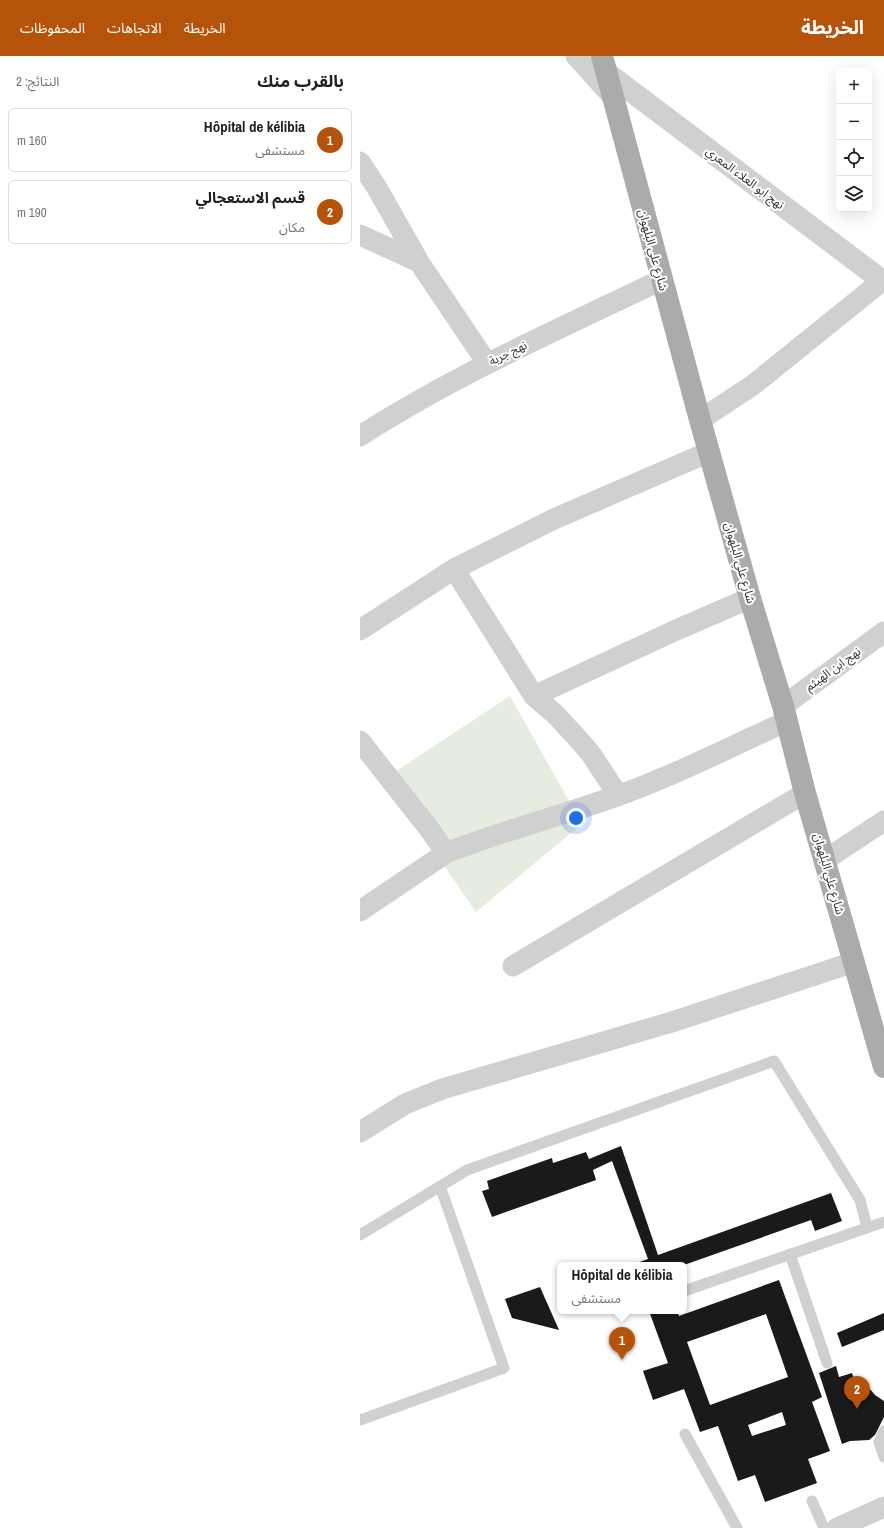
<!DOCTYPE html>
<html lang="ar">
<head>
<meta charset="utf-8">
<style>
	:root { --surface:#fff; --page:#f6f6f6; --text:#202124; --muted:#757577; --line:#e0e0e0; --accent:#b45309 }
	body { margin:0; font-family:"Archivo Narrow","Noto Sans Arabic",sans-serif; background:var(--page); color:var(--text); direction:rtl }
	.controls { position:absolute; right:12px; top:12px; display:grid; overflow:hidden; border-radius:6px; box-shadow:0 4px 16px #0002 }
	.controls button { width:36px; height:36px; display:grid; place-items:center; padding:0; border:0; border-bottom:1px solid var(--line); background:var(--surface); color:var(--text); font:20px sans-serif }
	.you { position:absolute; left:216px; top:762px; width:14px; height:14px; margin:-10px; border:3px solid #fff; border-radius:50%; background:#1a73e8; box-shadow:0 0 0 6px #1a73e833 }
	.badge { display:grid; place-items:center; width:26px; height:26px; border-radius:50%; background:var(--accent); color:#fff; font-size:13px; font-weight:700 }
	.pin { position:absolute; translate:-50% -33px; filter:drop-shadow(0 1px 2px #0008) }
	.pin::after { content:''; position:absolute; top:21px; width:14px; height:12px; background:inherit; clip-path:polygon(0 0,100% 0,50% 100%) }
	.popup { position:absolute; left:197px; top:1206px; width:130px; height:52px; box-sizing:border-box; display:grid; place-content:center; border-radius:6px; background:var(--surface); filter:drop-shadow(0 1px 3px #0005); font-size:13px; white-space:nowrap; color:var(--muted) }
	.popup b { font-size:15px; color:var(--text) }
	.popup::after { content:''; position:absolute; left:50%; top:100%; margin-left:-8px; border:8px solid transparent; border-top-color:var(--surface) }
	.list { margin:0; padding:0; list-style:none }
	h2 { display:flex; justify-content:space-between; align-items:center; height:52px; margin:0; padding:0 16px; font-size:17px }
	h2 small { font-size:13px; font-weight:400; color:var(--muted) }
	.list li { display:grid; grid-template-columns:26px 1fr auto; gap:12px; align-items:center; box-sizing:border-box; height:64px; margin:0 8px 8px; padding:0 8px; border:1px solid var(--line); border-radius:6px }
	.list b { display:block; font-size:15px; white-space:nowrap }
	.list p { margin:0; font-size:13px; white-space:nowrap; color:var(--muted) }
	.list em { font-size:13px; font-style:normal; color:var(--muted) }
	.icon { flex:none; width:22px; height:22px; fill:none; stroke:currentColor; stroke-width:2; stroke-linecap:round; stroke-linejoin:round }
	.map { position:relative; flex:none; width:524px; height:1472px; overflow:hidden; direction:ltr }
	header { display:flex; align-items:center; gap:24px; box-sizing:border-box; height:56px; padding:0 20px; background:var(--accent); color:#fff }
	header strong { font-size:19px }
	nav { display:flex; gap:22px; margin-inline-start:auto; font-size:14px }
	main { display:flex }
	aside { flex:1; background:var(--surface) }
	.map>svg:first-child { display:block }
	.green { fill:#e6ecdf }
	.building { fill:#1a1a1a; fill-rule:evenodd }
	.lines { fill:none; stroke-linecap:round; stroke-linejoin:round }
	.service { stroke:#d0d0d0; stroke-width:11 }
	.minor { stroke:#d0d0d0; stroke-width:21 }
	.tertiary { stroke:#d0d0d0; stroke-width:22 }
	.primary { stroke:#ababab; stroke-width:22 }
	.labels { text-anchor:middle; stroke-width:4; stroke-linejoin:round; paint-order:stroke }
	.street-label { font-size:12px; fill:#333; stroke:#fff }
</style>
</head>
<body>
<header>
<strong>الخريطة</strong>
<nav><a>الخريطة</a><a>الاتجاهات</a><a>المحفوظات</a></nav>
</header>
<main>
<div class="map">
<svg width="524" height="1472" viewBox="0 0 524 1472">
	<rect width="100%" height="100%" fill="#fff"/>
	<path class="green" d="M150,640L222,768L116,856L24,723Z"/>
	<path class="building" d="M261,1090L298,1199L471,1137L482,1165L455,1175L451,1164L324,1209H271L288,1203L252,1105L233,1114L236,1124L132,1161L122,1135L129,1133L127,1125L192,1102L193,1107L226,1096L229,1103Z
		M419,1224L462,1341L452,1346L470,1395L448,1403L457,1427L405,1446L395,1419L378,1425L358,1370L340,1376L324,1333L293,1344L283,1315L308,1307L289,1255H317L319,1260ZM406,1258L428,1321L350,1349L327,1286ZM422,1356L426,1369L392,1380L388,1369Z
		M180,1231L199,1274L152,1262L145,1243Z
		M524,1257V1274L482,1291L477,1277Z
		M476,1310L479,1321L492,1317L498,1337L509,1332L515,1339L524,1345V1361L515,1379L509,1384L490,1385L482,1388L459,1317Z"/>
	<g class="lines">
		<path class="service" d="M0,1179L107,1114L414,1005L500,1144L507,1171
			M430,1198L467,1307
			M324,1235L524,1166
			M0,1364L144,1312L80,1130
			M524,1375L519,1386L524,1401
			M325,1378L377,1472
			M452,1445L464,1472"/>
		<path class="minor" d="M216,0L253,41
			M0,106L17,132L59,206L127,307
			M0,179L59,206
			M340,364L393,329L522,225
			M0,380C95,319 199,273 301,224
			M94,513L174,640L195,658L219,684L231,698L258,739
			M0,574L94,513L194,463L349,396
			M174,640L314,575L390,542
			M423,650L524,576
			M0,685L70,774L86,797L0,855
			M86,797C142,775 200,760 257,740C315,719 371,691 427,665
			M465,804L524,765
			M153,910L445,737
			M0,1076L45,1048L82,1033L312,966L494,906
			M477,1472L524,1451"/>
		<path class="tertiary" d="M247,17L524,226"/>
		<path class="primary" d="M242,0L340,364L390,542L423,650L445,737L524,1011"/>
	</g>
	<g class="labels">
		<g class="street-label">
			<text transform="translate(385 122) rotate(37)" y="4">نهج ابو العلاء المعري</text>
			<text transform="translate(293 194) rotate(75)" y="4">شارع علي البلهوان</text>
			<text transform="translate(148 297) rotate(-26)" y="4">نهج جربة</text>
			<text transform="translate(380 507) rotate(74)" y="4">شارع علي البلهوان</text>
			<text transform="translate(473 613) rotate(-36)" y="4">نهج ابن الهيثم</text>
			<text transform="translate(469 818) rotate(74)" y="4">شارع علي البلهوان</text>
		</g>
	</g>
</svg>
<div class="controls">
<button>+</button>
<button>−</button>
<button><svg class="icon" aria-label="locate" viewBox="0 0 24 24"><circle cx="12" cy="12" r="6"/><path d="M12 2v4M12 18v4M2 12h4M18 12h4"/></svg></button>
<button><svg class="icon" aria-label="layers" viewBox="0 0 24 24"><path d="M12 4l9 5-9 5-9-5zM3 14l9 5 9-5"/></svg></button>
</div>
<div class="you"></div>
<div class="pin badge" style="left:262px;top:1304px">1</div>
<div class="popup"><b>Hôpital de kélibia</b>مستشفى</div>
<div class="pin badge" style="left:497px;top:1353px">2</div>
</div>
<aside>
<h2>بالقرب منك<small>النتائج: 2</small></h2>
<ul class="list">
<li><span class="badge">1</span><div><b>Hôpital de kélibia</b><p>مستشفى</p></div><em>160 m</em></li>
<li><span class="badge">2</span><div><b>قسم الاستعجالي</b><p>مكان</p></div><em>190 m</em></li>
</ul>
</aside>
</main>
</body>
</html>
